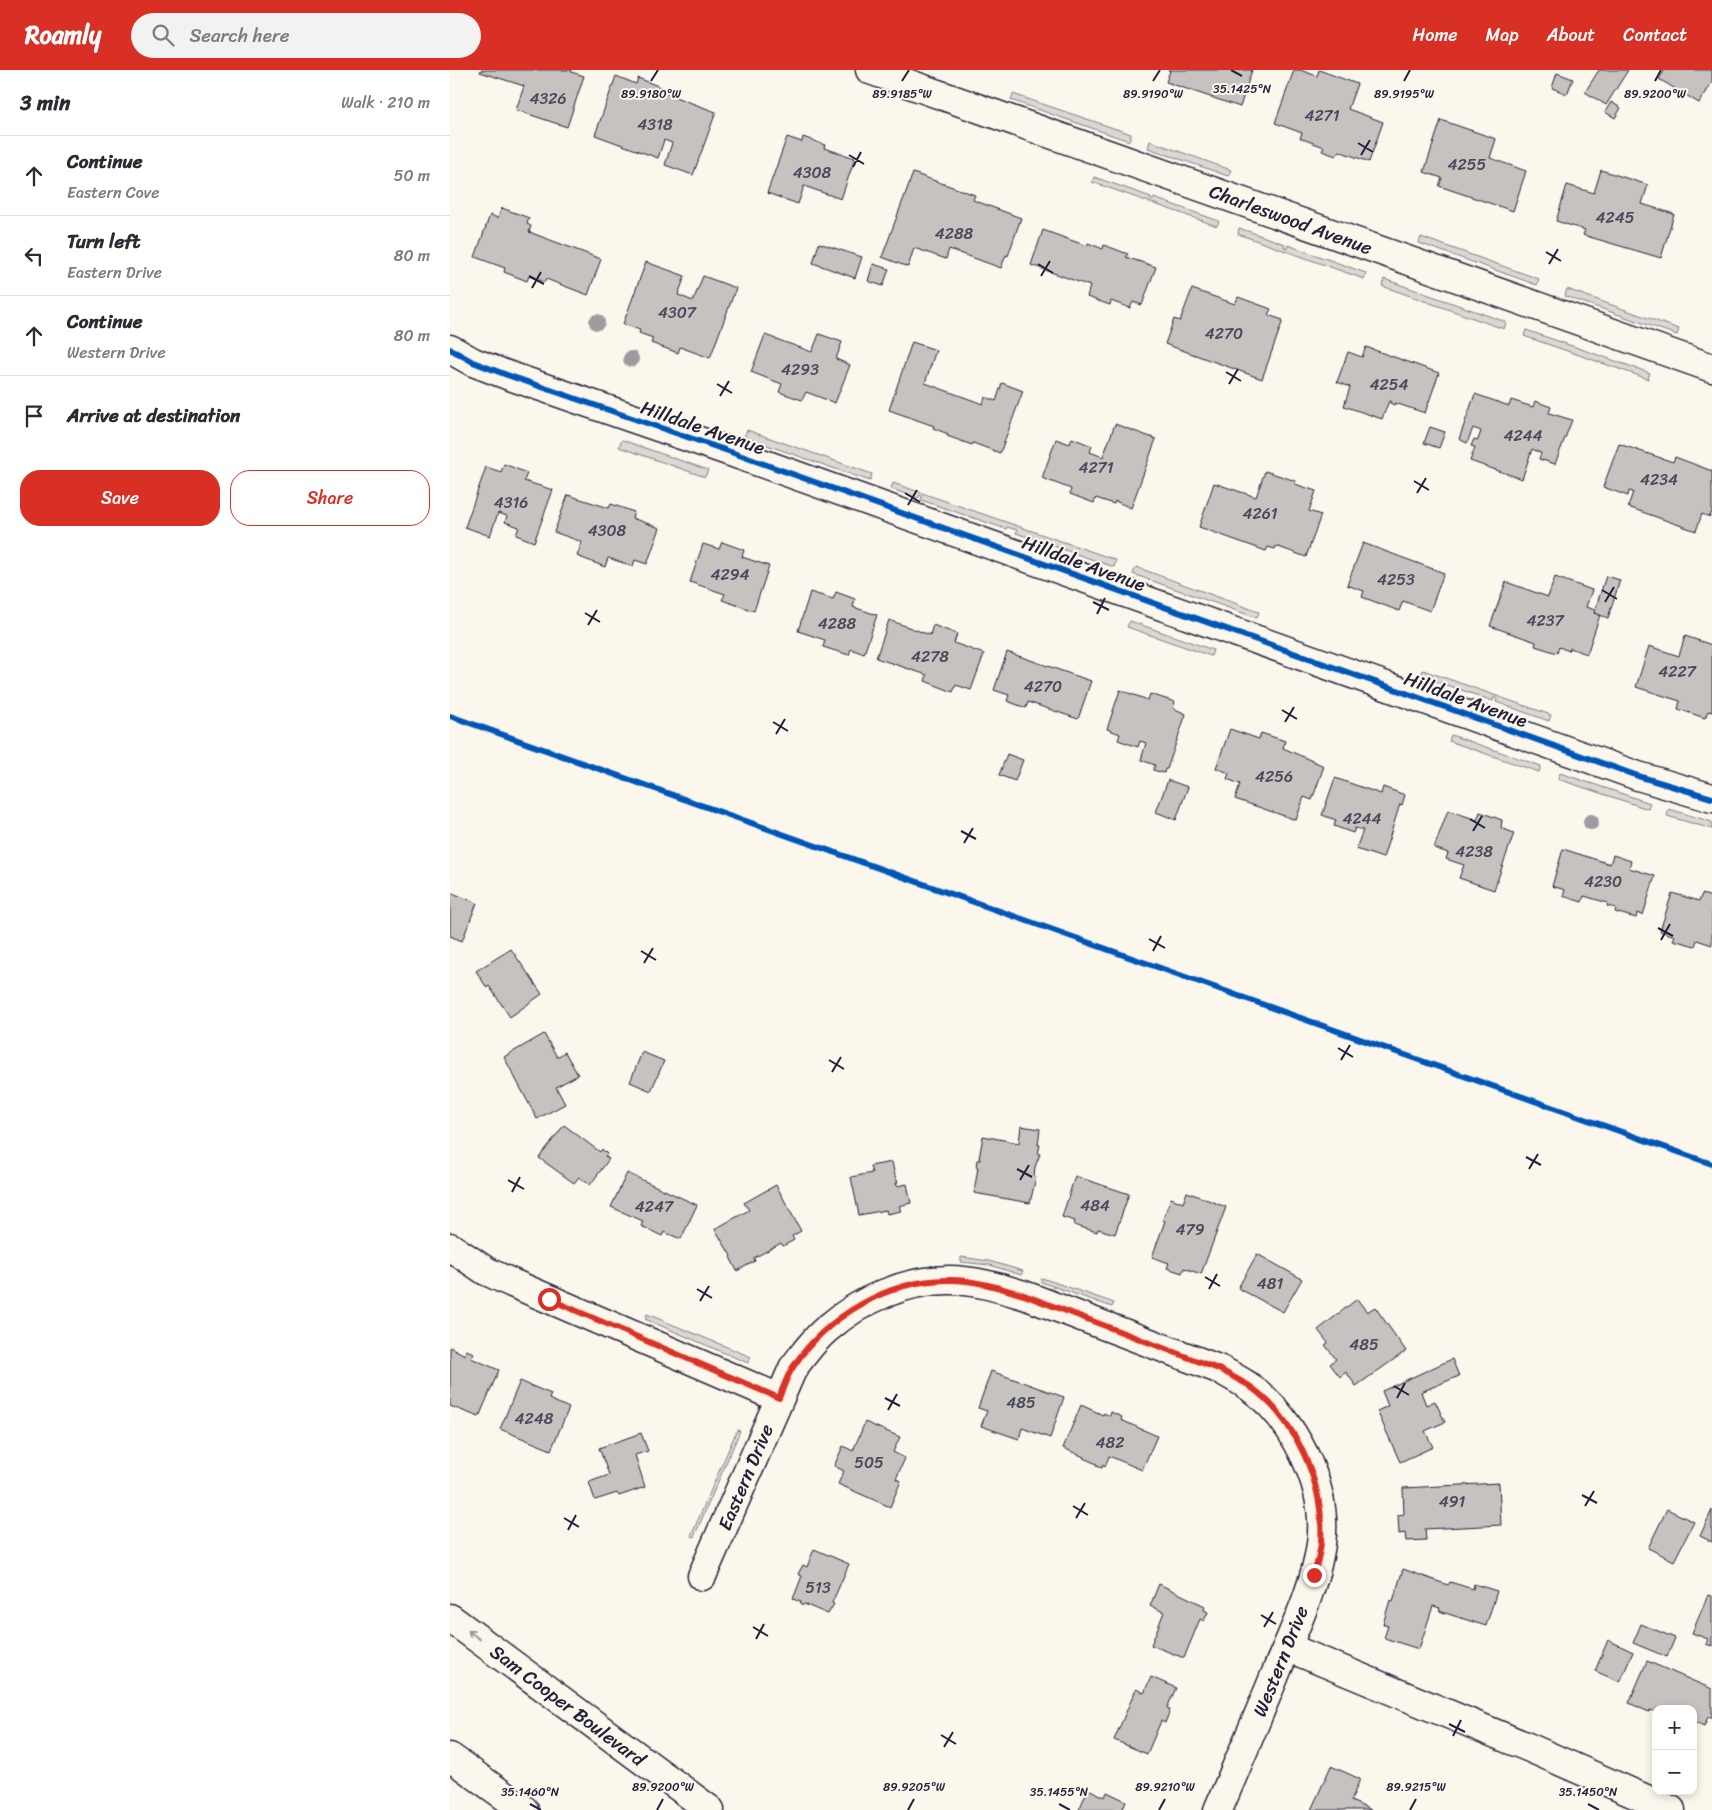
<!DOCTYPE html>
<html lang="en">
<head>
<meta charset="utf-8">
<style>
	:root { --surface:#fff; --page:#f2f2f3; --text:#2b2b33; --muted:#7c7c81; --line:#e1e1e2; --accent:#d93025 }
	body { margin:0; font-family:Sriracha,sans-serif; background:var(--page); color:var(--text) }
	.controls { position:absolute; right:15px; bottom:15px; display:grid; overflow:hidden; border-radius:10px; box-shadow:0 2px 8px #0003 }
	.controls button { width:45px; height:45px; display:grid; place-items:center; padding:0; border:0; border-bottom:1px solid var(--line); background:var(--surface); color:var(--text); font:25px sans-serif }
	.stop { position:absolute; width:15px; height:15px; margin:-11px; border:4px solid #d93025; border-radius:50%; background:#fff }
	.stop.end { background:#d93025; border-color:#fff; box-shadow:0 1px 5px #0008 }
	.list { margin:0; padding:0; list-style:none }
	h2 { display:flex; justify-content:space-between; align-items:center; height:65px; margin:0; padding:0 20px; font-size:21px }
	h2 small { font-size:16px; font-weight:400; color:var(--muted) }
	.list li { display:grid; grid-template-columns:32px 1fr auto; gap:15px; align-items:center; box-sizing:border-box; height:80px; padding:0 20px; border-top:1px solid var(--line) }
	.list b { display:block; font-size:19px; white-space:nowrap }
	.list p { margin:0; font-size:16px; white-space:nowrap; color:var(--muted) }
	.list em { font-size:16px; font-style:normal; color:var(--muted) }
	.actions { display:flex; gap:10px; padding:15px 20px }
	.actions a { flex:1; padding:11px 0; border:1px solid var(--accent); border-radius:20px; text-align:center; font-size:18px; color:var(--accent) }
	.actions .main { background:var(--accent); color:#fff }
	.icon { flex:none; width:28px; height:28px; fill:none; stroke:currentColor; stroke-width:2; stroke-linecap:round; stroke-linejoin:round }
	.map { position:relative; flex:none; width:1262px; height:1740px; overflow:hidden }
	header { display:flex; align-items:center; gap:30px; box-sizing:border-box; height:70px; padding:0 25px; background:var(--accent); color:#fff }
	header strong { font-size:24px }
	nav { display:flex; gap:28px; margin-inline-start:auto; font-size:18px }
	.search { width:350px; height:45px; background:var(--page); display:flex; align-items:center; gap:12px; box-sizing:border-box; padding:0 18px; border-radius:28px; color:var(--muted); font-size:19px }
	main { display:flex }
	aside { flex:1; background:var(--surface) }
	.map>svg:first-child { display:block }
	.green { fill:#dbd8d3; stroke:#7e7d87 }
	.building { fill:#c6c2c0; stroke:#22223b }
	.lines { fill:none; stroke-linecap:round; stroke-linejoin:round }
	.street-casing { stroke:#22223b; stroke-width:31 }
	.highway-casing { stroke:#22223b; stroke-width:31 }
	.street { stroke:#fbf7ec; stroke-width:28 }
	.highway { stroke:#fbf7ec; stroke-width:28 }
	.cycleway-casing { stroke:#fbf7ec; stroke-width:9 }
	.cycleway { stroke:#0057b8; stroke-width:6 }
	.tree { fill:#9d9ba0 }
	.oneway { stroke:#99979c }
	.route { stroke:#d93025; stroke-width:6 }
	.ticks { fill:none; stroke:#22223b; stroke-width:2 }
	.labels { text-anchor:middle; stroke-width:4; stroke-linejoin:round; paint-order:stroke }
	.number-label { font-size:16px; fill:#4b4a5c }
	.street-label { font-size:19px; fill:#22223b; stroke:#fbf7ec }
	.ticks-label { font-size:12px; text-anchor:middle; fill:#22223b; stroke:#fbf7ec; stroke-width:4; stroke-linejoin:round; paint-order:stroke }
</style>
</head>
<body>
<header>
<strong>Roamly</strong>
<div class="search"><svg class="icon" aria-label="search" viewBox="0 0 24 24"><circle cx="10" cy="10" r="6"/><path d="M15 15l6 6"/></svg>Search here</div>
<nav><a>Home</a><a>Map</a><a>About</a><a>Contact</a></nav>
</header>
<main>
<aside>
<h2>3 min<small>Walk · 210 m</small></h2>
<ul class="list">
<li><svg class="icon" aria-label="ahead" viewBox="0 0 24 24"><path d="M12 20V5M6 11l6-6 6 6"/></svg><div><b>Continue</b><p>Eastern Cove</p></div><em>50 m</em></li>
<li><svg class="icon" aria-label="left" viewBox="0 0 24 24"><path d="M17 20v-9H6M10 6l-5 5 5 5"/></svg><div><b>Turn left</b><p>Eastern Drive</p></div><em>80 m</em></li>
<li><svg class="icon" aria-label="ahead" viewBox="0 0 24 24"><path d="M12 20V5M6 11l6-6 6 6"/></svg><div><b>Continue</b><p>Western Drive</p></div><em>80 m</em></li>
<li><svg class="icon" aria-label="arrive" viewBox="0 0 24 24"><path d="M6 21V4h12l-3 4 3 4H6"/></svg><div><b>Arrive at destination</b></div></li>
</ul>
<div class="actions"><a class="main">Save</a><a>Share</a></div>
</aside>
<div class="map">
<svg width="1262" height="1740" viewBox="0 0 1262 1740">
	<rect width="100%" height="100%" fill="#fbf7ec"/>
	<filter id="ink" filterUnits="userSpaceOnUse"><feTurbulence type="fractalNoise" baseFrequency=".02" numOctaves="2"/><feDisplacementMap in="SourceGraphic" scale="10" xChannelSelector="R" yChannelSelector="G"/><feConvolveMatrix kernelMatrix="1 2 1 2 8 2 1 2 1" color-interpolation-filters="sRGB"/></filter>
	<g filter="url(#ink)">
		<path class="green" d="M563,24L681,64L679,71L561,30Z
			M700,71L781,100L778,106L698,78Z
			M644,107L701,127L700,129L703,130L704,128L769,151L767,156L642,112Z
			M789,158L835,174L834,177L837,178L838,175L916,203L914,209L788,164Z
			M971,167L1089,209L1087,215L969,173Z
			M934,209L1056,252L1054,259L932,216Z
			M1117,219L1229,259L1227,265L1115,226Z
			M1076,260L1200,303L1198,309L1074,266Z
			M297,360L422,404L420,411L294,367Z
			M172,370L258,400L255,407L169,377Z
			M443,413L666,490L664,497L566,463L567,460L557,457L556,459L471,430L472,426L470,425L468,428L441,419Z
			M686,497L809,542L807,548L683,504Z
			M680,551L763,580L761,586L677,557Z
			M973,600L1101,645L1099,651L1046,632L1047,629L1044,627L1043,631L971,606Z
			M1001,665L1091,696L1089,702L999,671Z
			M1110,703L1200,733L1198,739L1108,709Z
			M1219,739L1262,752V759L1217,746Z
			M511,1187L539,1191L573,1201L571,1205L540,1195L511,1192Z
			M592,1208L664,1233L662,1237L591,1212Z
			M197,1244L301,1287L298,1293L195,1249Z
			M287,1360L290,1361L244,1467L241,1466Z"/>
		<path class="building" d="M31,0H122L121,2L134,6L117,57L66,40L74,16L30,2Z
			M718,0H802L790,37L716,12L720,1Z
			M844,0H850L867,6L869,0L907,14L898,39L933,52L919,92L889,81L886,86L872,81L874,77L850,68L852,63L825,53Z
			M1149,0H1178L1156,35L1135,22Z
			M1215,0H1262V12L1254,26H1253L1249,33L1209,9Z
			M1107,3L1123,9L1117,24L1102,18Z
			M166,6L186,14L188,8L218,20L217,24L266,42L243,105L215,95L222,73L214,70L208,88L145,65Z
			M1161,32L1171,38L1165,48L1155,42Z
			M991,50L1046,69L1040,88L1076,101L1063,141L989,116L992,108L974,102Z
			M337,67L352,72L353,67L375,75L374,78L405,88L391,129L354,116L348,134L317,123Z
			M1151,100L1198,115L1192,134L1224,144L1211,188L1133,165L1135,160L1106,151L1117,115L1144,123Z
			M463,103L525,125L523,130L571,148L558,186L556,185L551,198L499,179L496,189L464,178L458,197L432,187Z
			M52,138L79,148L77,154L81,156L79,162L151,189L138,225L96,209L95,212L79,206L77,211L54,202L55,198L25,187L40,145L48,148Z
			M593,160L637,176L638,173L653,179L654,175L678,184L676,187L706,197L692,235L683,232L680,238L661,231L660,235L637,227L640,216L581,195Z
			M369,173L412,187L405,208L363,193Z
			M196,192L235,206L228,225L243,231L253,206L286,218L260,288L230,277L228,283L201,273L203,268L189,263L190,260L173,254Z
			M423,194L439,199L433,216L418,211Z
			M742,219L785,234L788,227L821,239L818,245L833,250L812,309L715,274L724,249L730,251Z
			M369,264L392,272L386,289L400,295L385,333L356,322L352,330L329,322L332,314L301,302L315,265L362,282Z
			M462,272L486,280L475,313L533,334L535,327L546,331L552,313L573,321L550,383L523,373L522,375L497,366L498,364L483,358L484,356L439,340Z
			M916,277L989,303L975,343L945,333L944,335L940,333L941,331H939L932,349L894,336L900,317L887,312L898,282L912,287Z
			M1025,324L1059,336L1061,330L1083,337L1085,331L1101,337L1099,343L1122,350L1105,394L1089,389L1091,383L1082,379L1072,409L1020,391L1025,377L1021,376L1024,369L1028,370L1031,361L1023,358L1017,373L1009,369Z
			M665,354L706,369L681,438L665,431L664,434L646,428L644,433L620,424L621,419L592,408L606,369L620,374L622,368L642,376L640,382L653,387Z
			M980,357L995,362L989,378L974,373Z
			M1169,374L1223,392L1225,387L1262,401V441L1260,447L1252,444L1246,461L1178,437L1183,422L1179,421L1178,426L1153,417Z
			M54,394L77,403L74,411L103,420L84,472L66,465L69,457L55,452L57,446L48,443L40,466L15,457L36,397L51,402Z
			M815,401L846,411L845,414L866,421L859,441L871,445L856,487L826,476L825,479L818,477L816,481L749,457L764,413L806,427Z
			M118,425L159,438L161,434L184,442L182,448L210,458L197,494L185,490L183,496L158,488L155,497L127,486L132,472L104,462Z
			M272,472L294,480L292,487L319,496L304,541L272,530L275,524L240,512L253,474L269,479Z
			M913,473L994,503L980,541L953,531L949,541L912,527L914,521L897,515Z
			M1156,506L1170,510L1158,548L1144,543Z
			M1105,507L1142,520L1136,537L1145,540L1144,543L1150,545L1137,584L1120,578L1119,581L1109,577L1107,583L1085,576L1086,572L1040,556L1056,512L1098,527Z
			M360,522L383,529L386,522L405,529L403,537L427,545L414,584L401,579L399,585L373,577L375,570L348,561Z
			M439,550L480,565L483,555L507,564L504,573L534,584L521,620L506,615L503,622L475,611L477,605L426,588Z
			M1235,566L1262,575V642L1258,641L1255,648L1228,639L1230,631L1186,617L1199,576L1229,586Z
			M557,582L641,611L628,649L578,632L576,638L557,631L559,625L544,620Z
			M670,620L698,630L700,624L725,632L723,638L736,644L717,699H715L714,703L703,700L705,695L691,690L696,673L690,671L688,677L668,670L670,664L657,659Z
			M780,659L809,669L811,663L835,671L833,678L874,696L862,730L854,727L846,750L785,729L790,714L777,709L779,703L766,698Z
			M557,684L573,690L565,711L549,705Z
			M885,708L931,724L933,717L955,725L952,735L950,734L933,788L906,779L913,760L905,758L903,763L884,756L886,750L872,745Z
			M718,710L738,717L726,750L706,742Z
			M998,740L1027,750L1030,742L1052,750L1051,758L1064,763L1044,820L1009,808L1014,795L996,789L998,783L984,778Z
			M1113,779L1160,794L1163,785L1181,791L1179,798L1205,806L1193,845L1187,843L1186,848L1165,842L1166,838L1157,836L1158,833L1134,826L1132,832L1113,826L1115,820L1102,816Z
			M0,822L27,833L12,871L0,866Z
			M1222,823L1249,831L1252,824L1262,827V875L1247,870L1245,876L1223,870L1225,866L1210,861Z
			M61,879L92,924L60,947L39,916L37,918L26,901Z
			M94,964L107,987L115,982L128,1005L106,1017L115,1034L87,1049L54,987Z
			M192,982L214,991L201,1021L180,1012Z
			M114,1055L150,1082L152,1079L157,1084L155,1086L159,1089L140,1115L129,1107L124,1113L89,1088Z
			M571,1056L590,1059L588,1075H590L588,1084H590L585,1097L584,1106L586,1107L580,1133L524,1123L528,1097L526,1096L527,1090H530V1089H529L533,1066L569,1073Z
			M442,1092L446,1110H447L448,1113H446L447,1116L457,1114L461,1133L449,1136L451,1141L437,1144L436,1140L409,1145L401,1107L422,1103L420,1096Z
			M177,1103L247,1135L231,1169L214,1162L212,1166L191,1156L193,1151L161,1137Z
			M625,1106L679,1124L665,1164L648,1159L647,1162L624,1155L625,1151L612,1147Z
			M326,1115L351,1161L342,1166L344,1170L333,1176L331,1173L304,1188L305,1191L287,1201L280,1187L281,1186L265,1159L299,1140L294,1133Z
			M737,1122L776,1137L751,1204L734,1198L732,1203L717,1198L719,1193L702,1187L715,1151L713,1150L714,1146L721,1128L733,1133Z
			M807,1184L852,1209L833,1242L788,1218Z
			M907,1229L917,1242L925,1237L956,1281L906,1316L896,1302L890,1307L880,1294L886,1289L875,1275L878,1273L868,1260Z
			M0,1277L15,1285L16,1280L24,1283L21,1288L49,1300L29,1347L0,1336Z
			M1002,1289L1009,1306L971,1322L976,1335L985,1331L995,1352L975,1361L983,1377L950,1392L927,1341L938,1336L932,1321Z
			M541,1301L614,1327L600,1368L572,1358L569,1369L531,1356L537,1341L528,1338Z
			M70,1311L101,1324L99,1329L119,1338L101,1380L50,1359Z
			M631,1335L653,1345L654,1343L660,1346L661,1342L672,1347L671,1350L707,1366L692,1400L659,1386L655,1397L653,1395L652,1398L646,1396L647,1394L633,1388L634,1387L613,1378Z
			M415,1352L450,1367L443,1382L455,1388L446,1409L451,1411L440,1437L388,1414L394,1401L384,1396L393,1376L403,1381Z
			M191,1363L198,1381L185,1385L195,1417L169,1426L167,1423L145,1430L139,1412L159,1405L149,1378Z
			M1049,1413L1051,1455L975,1459L976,1470L956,1471L955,1463L949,1464L948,1445L954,1444L953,1418Z
			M1217,1439L1244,1452L1224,1491L1198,1478Z
			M1262,1440V1472L1250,1466Z
			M364,1479L399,1494L382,1533L384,1534L378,1544L354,1534L352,1536L350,1534L351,1532L343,1529L352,1506L348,1504L353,1495L357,1497Z
			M953,1499L998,1515L1000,1512L1023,1519L1024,1514L1047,1521L1036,1556L989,1541L990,1538L983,1536L969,1579L934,1568L938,1556L933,1554L940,1530L943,1531Z
			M709,1514L755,1536L754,1540L758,1542L754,1551L750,1549L734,1588L701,1575L714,1542L700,1536Z
			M1258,1525L1262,1526V1576L1256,1574L1258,1569L1242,1563Z
			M1191,1554L1225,1568L1217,1587L1183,1573Z
			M1158,1570L1183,1582L1170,1612L1145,1601Z
			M1197,1591L1262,1619V1647H1258L1254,1656L1243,1651V1639H1206V1642L1200,1640L1199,1642L1179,1633Z
			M701,1607L726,1618L717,1638L720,1640L715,1653L711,1651L697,1684L664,1670L686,1619L694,1623Z
			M881,1696L910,1709L901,1731L921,1740H861Z
			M638,1719L655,1727L657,1722L676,1731L672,1740H629Z"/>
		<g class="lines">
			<g class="street-casing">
				<path id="street" d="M420,0L1262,298
					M0,279L23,292L57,305L275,380L1188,706L1262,728
					M0,1177L36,1201L62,1213L329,1328
					M252,1506L343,1298C354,1284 364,1269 378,1258C410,1230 456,1210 499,1210C525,1210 550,1218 574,1225L771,1300C780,1305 789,1310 797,1315C844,1347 879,1418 871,1474C865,1517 844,1560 827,1600C808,1647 788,1693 768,1740
					M837,1577L1080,1678L1221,1740"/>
			</g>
			<g class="highway-casing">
				<path id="highway" d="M0,1548L260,1740
					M0,1687L74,1740"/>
			</g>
			<use href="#street" class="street"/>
			<use href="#highway" class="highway"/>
			<g class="cycleway-casing">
				<path id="cycleway" d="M0,279L23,292L57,305L275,380L1188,706L1262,728
					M0,646L1262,1094"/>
			</g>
			<use href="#cycleway" class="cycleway"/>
		</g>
		<g class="tree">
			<circle cx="147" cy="252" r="8"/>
			<circle cx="181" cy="289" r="8"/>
			<circle cx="1141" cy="752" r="8"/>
		</g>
		<defs><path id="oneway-shaft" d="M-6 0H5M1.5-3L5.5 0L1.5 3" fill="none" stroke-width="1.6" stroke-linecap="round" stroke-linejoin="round" transform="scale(1.25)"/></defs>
		<use class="oneway" href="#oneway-shaft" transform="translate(24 1565) rotate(-143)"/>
	</g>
	<g class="lines" filter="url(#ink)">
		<path class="route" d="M99,1229L329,1328C333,1318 337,1306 343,1297C376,1247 439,1209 500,1210C525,1210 550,1218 574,1225L771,1300C780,1305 789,1310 798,1315C846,1348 875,1414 871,1472C870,1483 867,1494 864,1505"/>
	</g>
	<path class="ticks" d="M781,0L792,6M201,11L208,0M452,11L459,0M703,11L710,0M954,11L960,0M1205,11L1211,0M908,73L923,82M399,85L414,94M911,85L920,70M403,97L411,82M1096,182L1111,191M588,194L603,203M1099,194L1108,179M79,206L94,214M591,206L600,191M82,218L91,202M776,302L791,311M267,314L282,323M779,314L788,299M270,326L279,311M964,411L979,420M455,423L470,432M967,423L976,408M458,435L467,420M1152,520L1167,529M643,532L659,540M1155,532L1164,517M135,543L150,552M647,544L655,528M138,555L147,540M832,640L847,649M323,652L338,661M835,652L844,637M326,664L335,649M1020,749L1035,758M511,761L526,769M1023,761L1032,746M514,773L523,758M1208,858L1223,866M699,869L715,878M1211,870L1220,854M191,881L206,890M703,881L711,866M194,893L203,878M888,978L903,987M379,990L394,999M891,990L900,975M382,1002L391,987M1076,1087L1091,1095M567,1099L582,1107M1079,1099L1088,1084M58,1110L74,1119M570,1110L579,1095M62,1122L70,1107M755,1207L770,1216M247,1219L262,1228M759,1219L767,1204M250,1231L259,1216M944,1316L959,1325M435,1328L450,1336M947,1328L955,1313M438,1340L447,1324M1132,1425L1147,1433M623,1436L638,1445M1135,1436L1144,1421M114,1448L129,1457M626,1448L635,1433M118,1460L126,1445M811,1545L826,1554M303,1557L318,1566M814,1557L823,1542M306,1569L314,1554M999,1654L1015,1662M491,1665L506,1674M1003,1666L1011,1650M494,1677L503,1662M80,1734L91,1740M609,1734L620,1740M1138,1734L1149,1740M207,1740L213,1729M458,1740L464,1729M709,1740L715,1729M960,1740L966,1729"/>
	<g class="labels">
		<g class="number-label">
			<text x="98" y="34">4326</text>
			<text x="872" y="51">4271</text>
			<text x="205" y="60">4318</text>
			<text x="1017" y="100">4255</text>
			<text x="362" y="108">4308</text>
			<text x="1165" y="153">4245</text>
			<text x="504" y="169">4288</text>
			<text x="227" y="248">4307</text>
			<text x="774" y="269">4270</text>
			<text x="350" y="305">4293</text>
			<text x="939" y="320">4254</text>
			<text x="1073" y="371">4244</text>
			<text x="646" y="403">4271</text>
			<text x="1209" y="415">4234</text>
			<text x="61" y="438">4316</text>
			<text x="810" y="449">4261</text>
			<text x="157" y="466">4308</text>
			<text x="280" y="510">4294</text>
			<text x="946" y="515">4253</text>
			<text x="1095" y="556">4237</text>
			<text x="387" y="559">4288</text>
			<text x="480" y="592">4278</text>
			<text x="1227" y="607">4227</text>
			<text x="593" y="622">4270</text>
			<text x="824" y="712">4256</text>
			<text x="912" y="754">4244</text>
			<text x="1024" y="787">4238</text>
			<text x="1153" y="817">4230</text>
			<text x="645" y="1141">484</text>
			<text x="204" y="1142">4247</text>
			<text x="740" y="1165">479</text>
			<text x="820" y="1219">481</text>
			<text x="914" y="1280">485</text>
			<text x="571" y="1338">485</text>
			<text x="84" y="1354">4248</text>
			<text x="660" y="1378">482</text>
			<text x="419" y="1398">505</text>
			<text x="1002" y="1437">491</text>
			<text x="368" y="1523">513</text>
		</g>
		<g class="street-label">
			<text transform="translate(841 149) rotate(20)" y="7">Charleswood Avenue</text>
			<text transform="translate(253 357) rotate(19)" y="7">Hilldale Avenue</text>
			<text transform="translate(634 493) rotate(20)" y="7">Hilldale Avenue</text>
			<text transform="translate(1016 629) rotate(20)" y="7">Hilldale Avenue</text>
			<text transform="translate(295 1407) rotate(-67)" y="7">Eastern Drive</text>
			<text transform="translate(830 1591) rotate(-68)" y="7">Western Drive</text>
			<text transform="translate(118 1635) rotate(37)" y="7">Sam Cooper Boulevard</text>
		</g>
	</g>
	<g class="ticks-label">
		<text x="792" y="23">35.1425°N</text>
		<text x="201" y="28">89.9180°W</text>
		<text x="452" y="28">89.9185°W</text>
		<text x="703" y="28">89.9190°W</text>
		<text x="954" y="28">89.9195°W</text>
		<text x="1205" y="28">89.9200°W</text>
		<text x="213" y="1721">89.9200°W</text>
		<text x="464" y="1721">89.9205°W</text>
		<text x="715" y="1721">89.9210°W</text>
		<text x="966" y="1721">89.9215°W</text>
		<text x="80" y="1726">35.1460°N</text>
		<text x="609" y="1726">35.1455°N</text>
		<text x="1138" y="1726">35.1450°N</text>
	</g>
</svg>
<div class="controls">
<button>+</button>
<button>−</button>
</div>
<div class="stop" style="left:99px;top:1229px"></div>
<div class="stop end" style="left:864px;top:1505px"></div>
</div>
</main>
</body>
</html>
